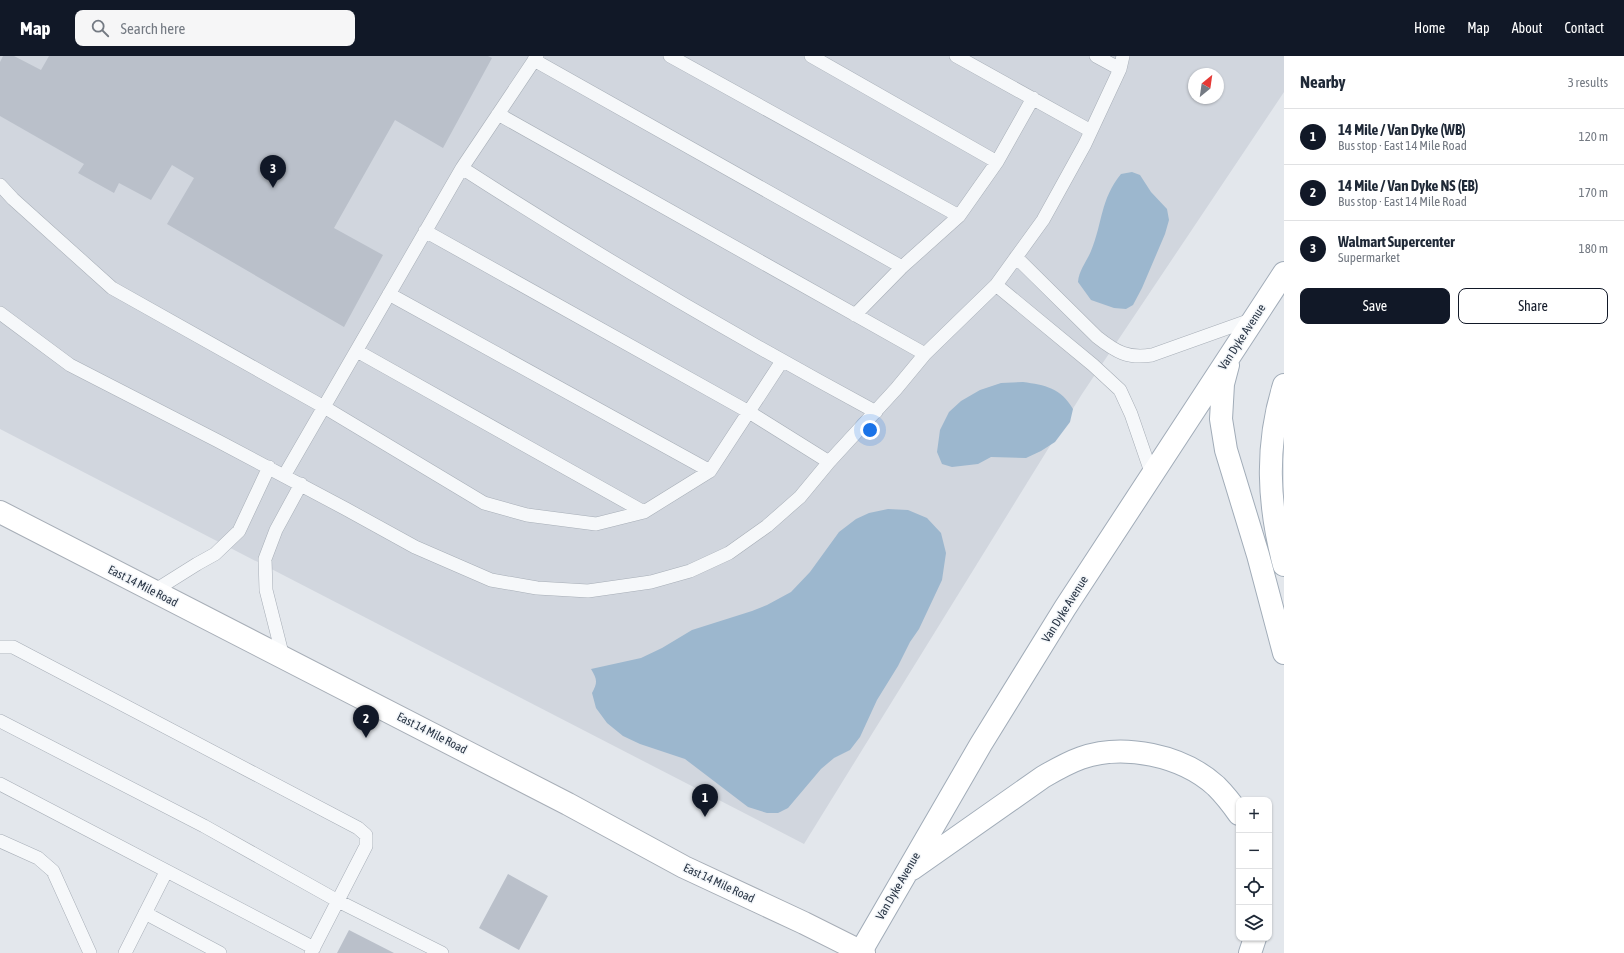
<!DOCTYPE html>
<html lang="en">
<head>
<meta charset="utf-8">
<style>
	:root { --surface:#fff; --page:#f6f6f7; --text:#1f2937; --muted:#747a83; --line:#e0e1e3; --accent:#111827 }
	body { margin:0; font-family:"Asap Condensed",sans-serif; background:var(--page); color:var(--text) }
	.controls { position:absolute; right:12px; bottom:12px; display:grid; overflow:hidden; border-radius:8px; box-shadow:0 1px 3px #0004 }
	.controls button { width:36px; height:36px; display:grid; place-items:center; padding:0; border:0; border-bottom:1px solid var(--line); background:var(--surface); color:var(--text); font:20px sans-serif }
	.compass { position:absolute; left:1188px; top:12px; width:36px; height:36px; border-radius:50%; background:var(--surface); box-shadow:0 1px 3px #0004; rotate:29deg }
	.you { position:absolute; left:870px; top:374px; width:14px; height:14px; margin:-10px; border:3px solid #fff; border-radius:50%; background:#1a73e8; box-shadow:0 0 0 6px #1a73e833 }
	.badge { display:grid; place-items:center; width:26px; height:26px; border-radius:50%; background:var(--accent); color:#fff; font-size:13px; font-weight:700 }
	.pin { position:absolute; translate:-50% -33px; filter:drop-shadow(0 1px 2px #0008) }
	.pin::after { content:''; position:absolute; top:21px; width:14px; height:12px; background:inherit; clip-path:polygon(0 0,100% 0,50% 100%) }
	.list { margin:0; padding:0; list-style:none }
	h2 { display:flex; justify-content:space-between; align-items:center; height:52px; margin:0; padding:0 16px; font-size:17px }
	h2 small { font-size:13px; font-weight:400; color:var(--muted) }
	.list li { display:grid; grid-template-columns:26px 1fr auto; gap:12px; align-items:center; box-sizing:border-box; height:56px; padding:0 16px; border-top:1px solid var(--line) }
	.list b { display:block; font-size:15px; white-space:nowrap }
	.list p { margin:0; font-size:13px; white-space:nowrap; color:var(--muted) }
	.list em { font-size:13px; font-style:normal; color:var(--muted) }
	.actions { display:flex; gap:8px; padding:12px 16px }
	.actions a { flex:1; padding:9px 0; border:1px solid var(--accent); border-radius:8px; text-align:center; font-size:14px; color:var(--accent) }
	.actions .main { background:var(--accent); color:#fff }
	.icon { flex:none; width:22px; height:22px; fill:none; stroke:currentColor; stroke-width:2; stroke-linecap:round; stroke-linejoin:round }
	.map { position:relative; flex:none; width:1284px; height:897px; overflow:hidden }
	header { display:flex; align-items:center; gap:24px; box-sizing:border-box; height:56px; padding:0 20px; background:var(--accent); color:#fff }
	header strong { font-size:19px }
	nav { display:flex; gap:22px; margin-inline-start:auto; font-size:14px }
	.search { width:280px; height:36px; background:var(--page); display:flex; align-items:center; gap:10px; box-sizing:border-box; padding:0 14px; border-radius:8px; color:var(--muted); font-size:15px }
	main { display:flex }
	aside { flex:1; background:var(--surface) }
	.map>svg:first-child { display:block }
	.built { fill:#d1d6de; fill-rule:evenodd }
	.water { fill:#9cb7ce }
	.building { fill:#bac0ca }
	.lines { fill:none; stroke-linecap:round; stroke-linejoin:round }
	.service-casing { stroke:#a7aeb7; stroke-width:14 }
	.secondary-casing { stroke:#a7aeb7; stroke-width:24 }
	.primary-casing { stroke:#a1acb8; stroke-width:24 }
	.service { stroke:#f6f8fa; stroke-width:13 }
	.secondary { stroke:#fff; stroke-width:22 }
	.primary { stroke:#fff; stroke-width:22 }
	.labels { text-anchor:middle; stroke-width:3; stroke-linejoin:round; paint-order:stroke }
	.street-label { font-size:12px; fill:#293545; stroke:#f3f6f9 }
</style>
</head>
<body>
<header>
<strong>Map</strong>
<div class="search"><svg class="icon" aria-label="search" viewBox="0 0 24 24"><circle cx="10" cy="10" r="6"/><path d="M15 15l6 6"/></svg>Search here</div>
<nav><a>Home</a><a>Map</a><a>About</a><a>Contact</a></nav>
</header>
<main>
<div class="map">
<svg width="1284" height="897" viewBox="0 0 1284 897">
	<rect width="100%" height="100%" fill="#e3e7ec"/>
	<path class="built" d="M0,0H1284V36L1082,338L804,788L0,373ZM1194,18H1218V42H1194Z"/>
	<path class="water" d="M1132,116L1140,119L1151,136L1167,153L1169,164L1165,178L1142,232L1133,249L1126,253L1114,252L1091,244L1078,226C1079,214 1087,205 1091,195C1103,166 1100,144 1121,118Z
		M1023,326C1045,329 1061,332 1073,353L1070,366L1055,386L1041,395L1026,402L991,401L978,408L952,411L942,408L937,396L940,374L949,356L961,345L980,334L1001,327Z
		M888,453L908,454L927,462L941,477L946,497L942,524L919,573L910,586L898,610L877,644L860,681L850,694L834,702L821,713L788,752L778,757H767L748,751L685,703L640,688L623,680L607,667L596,652L592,637C598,626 597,623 591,613L641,602L662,592L692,574L752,555L767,549L791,536L810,516L839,476L856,463L869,457Z"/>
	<path class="building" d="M3,0H14L41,14L49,0H488L492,2L443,92L395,64L334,172L383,199L344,271L167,168L194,122L172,109L151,144L119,127L114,137L78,117L84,108L0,60V6Z
		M508,818L548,840L519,894L479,872Z
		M349,874L394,897H337Z"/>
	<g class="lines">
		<g class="service-casing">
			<path id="service" d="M670,0L959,160
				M811,0L997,106
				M956,0L1091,75
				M1096,0L1120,13
				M534,4L902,211
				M498,58L925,298
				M462,112C597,199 735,280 876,356
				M0,129L13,143L112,232L324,351L484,447L527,459L596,468L644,456L710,415L782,305
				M425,175L749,356L829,406
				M1016,201L1097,281C1116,296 1128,303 1152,299L1253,263
				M996,229L1093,309L1120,334L1131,358L1152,419
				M389,238L710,415
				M0,257L70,309L218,385L346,453L415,491L491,524L537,532L588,535L651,526L690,515L729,497L767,470L800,441L829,406L896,333L925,298L996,229L1043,164L1085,88L1120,13L1123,0
				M855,259L902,211L959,160L997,106L1033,42
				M357,295L644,456
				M284,420L462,112L537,0
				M154,535L197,508L215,498L239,475L269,411
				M0,591H13L358,772L366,779V790L311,897
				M283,601L266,534L265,503L276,474L301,428
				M0,665L204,770L338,845L442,897
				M0,728L314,892
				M0,785L38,802L53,815L90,897
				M145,857L220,897
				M125,897L166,816"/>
		</g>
		<g class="secondary-casing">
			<path id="secondary" d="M0,456L568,748L684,811L804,867L864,897"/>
		</g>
		<g class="primary-casing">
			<path id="primary" d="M1228,309L1223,328L1221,363L1226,394L1258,499L1284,597
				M1284,329C1265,390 1268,448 1284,509
				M912,813L1043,721C1055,714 1067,707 1081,702C1123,687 1182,699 1216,730C1224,738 1232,748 1239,758
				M860,897L981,688L1065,552L1284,217
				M1250,897L1255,882"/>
		</g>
		<use href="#service" class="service"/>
		<use href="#secondary" class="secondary"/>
		<use href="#primary" class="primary"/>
	</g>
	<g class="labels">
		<g class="street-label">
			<text transform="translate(1242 281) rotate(-57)" y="4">Van Dyke Avenue</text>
			<text transform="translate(143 530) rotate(27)" y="4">East 14 Mile Road</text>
			<text transform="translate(1065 553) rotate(-58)" y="4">Van Dyke Avenue</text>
			<text transform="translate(432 677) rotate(27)" y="4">East 14 Mile Road</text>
			<text transform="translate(719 827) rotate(25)" y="4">East 14 Mile Road</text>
			<text transform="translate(898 830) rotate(-60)" y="4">Van Dyke Avenue</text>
		</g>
	</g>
</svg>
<div class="controls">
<button>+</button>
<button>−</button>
<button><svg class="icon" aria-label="locate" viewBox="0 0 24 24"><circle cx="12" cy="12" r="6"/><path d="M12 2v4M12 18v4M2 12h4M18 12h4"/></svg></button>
<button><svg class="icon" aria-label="layers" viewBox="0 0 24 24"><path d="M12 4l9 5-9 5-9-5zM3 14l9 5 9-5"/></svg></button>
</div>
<svg class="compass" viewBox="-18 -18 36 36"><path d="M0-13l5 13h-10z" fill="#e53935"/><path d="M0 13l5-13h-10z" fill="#747a83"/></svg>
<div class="you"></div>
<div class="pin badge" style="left:705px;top:761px">1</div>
<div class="pin badge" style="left:366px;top:682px">2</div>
<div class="pin badge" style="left:273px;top:132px">3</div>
</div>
<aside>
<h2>Nearby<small>3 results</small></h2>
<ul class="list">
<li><span class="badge">1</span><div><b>14 Mile / Van Dyke (WB)</b><p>Bus stop · East 14 Mile Road</p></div><em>120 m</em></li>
<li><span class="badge">2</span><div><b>14 Mile / Van Dyke NS (EB)</b><p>Bus stop · East 14 Mile Road</p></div><em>170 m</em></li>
<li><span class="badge">3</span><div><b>Walmart Supercenter</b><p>Supermarket</p></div><em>180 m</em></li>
</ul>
<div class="actions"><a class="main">Save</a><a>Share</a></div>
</aside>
</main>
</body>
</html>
